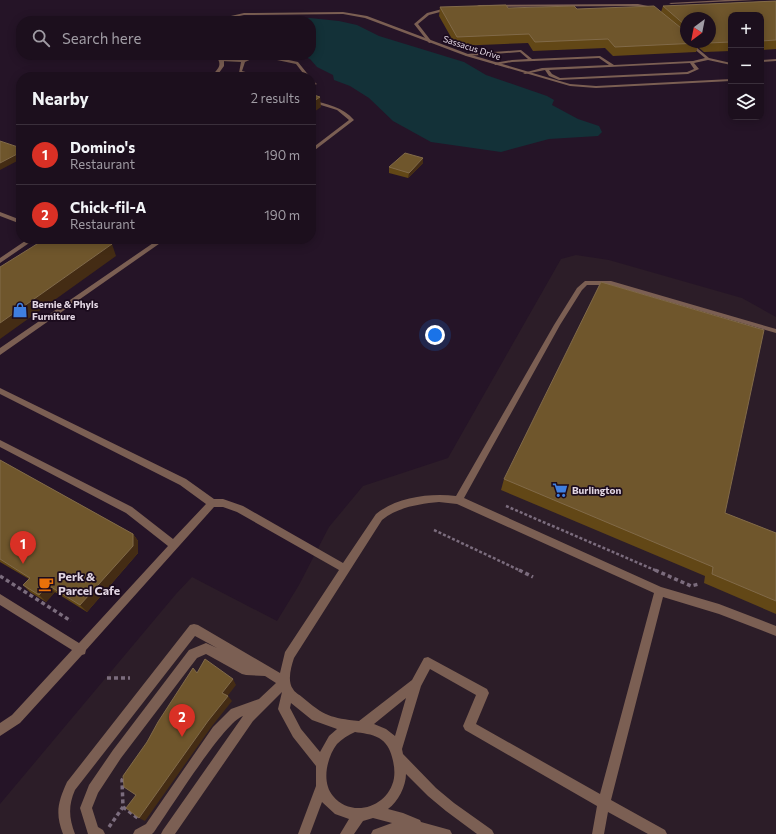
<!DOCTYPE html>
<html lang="en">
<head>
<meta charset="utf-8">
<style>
	:root { --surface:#1c0f1d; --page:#251826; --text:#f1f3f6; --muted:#a09ca4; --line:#3a2f3b; --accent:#d93025 }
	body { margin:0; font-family:Commissioner,sans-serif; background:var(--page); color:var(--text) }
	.controls { position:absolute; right:12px; top:12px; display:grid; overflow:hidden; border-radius:8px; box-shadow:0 2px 10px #0003 }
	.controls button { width:36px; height:36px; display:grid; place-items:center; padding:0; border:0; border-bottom:1px solid var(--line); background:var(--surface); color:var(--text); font:20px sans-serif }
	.compass { position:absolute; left:680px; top:12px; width:36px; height:36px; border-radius:50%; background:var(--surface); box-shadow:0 2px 10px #0003; rotate:212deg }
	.you { position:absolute; left:435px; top:335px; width:14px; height:14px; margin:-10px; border:3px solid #fff; border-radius:50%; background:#1a73e8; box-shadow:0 0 0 6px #1a73e833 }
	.badge { display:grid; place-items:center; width:26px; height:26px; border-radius:50%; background:var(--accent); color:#fff; font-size:13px; font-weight:700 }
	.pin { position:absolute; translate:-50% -33px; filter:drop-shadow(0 1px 2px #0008) }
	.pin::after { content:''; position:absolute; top:21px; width:14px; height:12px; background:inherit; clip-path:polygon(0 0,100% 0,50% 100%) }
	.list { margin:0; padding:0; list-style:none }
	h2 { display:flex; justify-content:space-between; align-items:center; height:52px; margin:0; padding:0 16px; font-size:17px }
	h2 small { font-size:13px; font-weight:400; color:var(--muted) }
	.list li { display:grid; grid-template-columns:26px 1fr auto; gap:12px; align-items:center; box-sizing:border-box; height:60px; padding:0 16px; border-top:1px solid var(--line) }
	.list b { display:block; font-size:15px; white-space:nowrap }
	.list p { margin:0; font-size:13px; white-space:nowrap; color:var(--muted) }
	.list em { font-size:13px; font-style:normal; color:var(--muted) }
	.icon { flex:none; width:22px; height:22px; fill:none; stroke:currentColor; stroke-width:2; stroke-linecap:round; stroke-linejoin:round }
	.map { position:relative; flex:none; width:776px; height:834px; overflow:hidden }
	.search { position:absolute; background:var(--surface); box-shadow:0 2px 10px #0003; left:16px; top:16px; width:300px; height:44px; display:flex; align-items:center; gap:10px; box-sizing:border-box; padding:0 14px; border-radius:16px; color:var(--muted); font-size:15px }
	.panel { position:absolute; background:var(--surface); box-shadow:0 2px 10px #0003; left:16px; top:72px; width:300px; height:172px; border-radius:16px }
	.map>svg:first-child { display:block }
	.commercial { fill:#2c1d28 }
	.water { fill:#133138 }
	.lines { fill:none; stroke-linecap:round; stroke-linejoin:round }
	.path-far1 { stroke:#7b6c7d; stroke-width:2.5; stroke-dasharray:3 2; stroke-linecap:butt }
	.path { stroke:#7b6c7d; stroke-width:3.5; stroke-dasharray:4 3; stroke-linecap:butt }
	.lane { fill:#7b5f53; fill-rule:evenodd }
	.street { fill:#7b5f53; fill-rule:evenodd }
	.wall { fill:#624716; fill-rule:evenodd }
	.shaded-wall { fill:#442c14 }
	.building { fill:#6f562c; stroke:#816a49 }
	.labels { text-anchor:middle; stroke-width:3.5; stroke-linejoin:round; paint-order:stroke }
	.far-street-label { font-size:9px; fill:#e2d6e3; stroke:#1b0b1d }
	.poi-label { font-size:10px; font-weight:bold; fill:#e2d6e3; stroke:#1b0b1d; text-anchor:start }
	.near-poi-label { font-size:12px; font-weight:bold; fill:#e2d6e3; stroke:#1b0b1d; text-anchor:start }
</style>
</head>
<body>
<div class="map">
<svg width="776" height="834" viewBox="0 0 776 834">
	<rect width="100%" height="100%" fill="#251427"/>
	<path class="commercial" d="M576,255L609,260L742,298L776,317V834H0V804L176,594L192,577L277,621L299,585L329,527L363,486L448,458L561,259Z"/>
	<path class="water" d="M263,18H310L339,21L357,25L379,36L464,62L486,75L547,96L554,100L552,105L578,119L599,126L602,132L598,136L549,139L501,152L431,142L393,121L369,98L350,86L334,80L333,75L317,67L310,59L301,55H311V21H237Z"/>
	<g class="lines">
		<path class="path-far1" d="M506,506L657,571
			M434,530L521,571"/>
		<path class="path" d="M519,570L533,577
			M655,570L691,586L699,584
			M0,576L71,621
			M107,678H130
			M123,807L139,819
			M109,827L123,807L122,780L124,777"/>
		<path class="lane" d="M725,0H755L671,4L669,3Z
			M638,4L648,6L654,11L651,12L646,8L638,6L479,7L477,6L479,5Z
			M450,7L451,9L429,15L418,24L432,42L429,43L414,24L427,13Z
			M686,42H690L709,58L731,63V65L708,60L694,63L699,69L688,74L559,80L549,76L545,70L525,74L523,73L542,68L609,65L599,58L512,62L495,65L494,63L512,60L528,59L520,52L467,56L465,55L467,54L521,50L532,59L600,56L614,65L693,61L705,58ZM690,63L694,69L687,72L560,78L552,74L549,70Z
			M254,55H266L298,62L310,77H306L296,64L258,56L245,62L242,71L263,77H256L239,73L241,62L221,61L219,60L221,59L242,60Z
			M211,76H219L221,77H209Z
			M311,79L317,84L311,87L312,84Z
			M311,100C327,104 343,107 354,120L311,153V149L349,120L337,110L311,102Z
			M0,212L21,220V224L0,216Z
			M28,239H35L0,263V258Z
			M159,239H166L0,355V348Z
			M585,281H611L776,329V333L611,285H587L582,290L560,325L464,498L661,587L719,604L776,626V636L719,614L663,597L611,800L665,830L667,834H648L608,812L604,834H592L597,806L465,730L463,726L476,695L430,669L421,686L402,749L403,754L436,788L454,803L492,830L494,834H477L446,811L428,796L406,774C406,786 398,802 388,809L403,813L420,820L421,822L450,830L452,834H371L373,830L392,823L373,818L363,821L354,834H340L349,819L335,814L322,802L310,834H298L316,786V766L293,737L280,713L278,709L282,692L253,721L175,834H161L163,830L243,716C224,722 169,811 154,832L152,834H133L135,830L146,824L213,727L231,709L259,699L276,683L265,676L246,675L242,674L206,654L197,658L121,758L98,793L92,808L98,827L103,830L105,834H88L80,808L89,785L113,750L189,650L206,643L217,648L195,636L75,790C68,806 69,818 75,834H63C55,813 58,802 67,782L190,625L194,624L198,625L280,673L285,652L339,570L237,512L223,507H214L86,650L85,654L82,655L20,723L0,736V723L12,715L72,650L0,605V594L79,643L168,546L126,513L0,447V440L132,507L173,539L206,504L180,485L0,394V388L186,479L214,499H223L243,506L343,563L376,514C397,497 430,493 456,496L554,325L577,288ZM439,502L457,504L654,593L600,794L476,724L489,693L487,689L428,657L424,658L412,680L359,721C331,718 324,716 302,697C300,695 294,692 293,689C287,681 291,667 294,658L382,520C398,507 419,504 439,502ZM406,698L395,736L386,729L374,724ZM291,703L312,720L337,729L329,736L320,752L301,729L290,708ZM355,732C362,733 372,734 379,738C386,742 390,749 392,757C394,764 395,771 394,778C389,807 352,819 333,796C321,782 327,757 337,744C342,739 348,735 355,732Z"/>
		<path class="street" d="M343,12L367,16L468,54L570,84L596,86L731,79V81L596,88L570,86L466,56L365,18L343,14L244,15L216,21H209L244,13Z
			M215,55H219L224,61V66L216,77H213L212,76C219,67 223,65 215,55Z
			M776,59V61L761,62V60Z"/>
	</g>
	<path class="wall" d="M776,1V49L761,50V15H731V51L704,52L698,47L696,52L613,56L605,48L533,51L528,43L456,46L439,16L440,7L577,9L661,12L663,6ZM686,18L710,42H686Z
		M423,163L408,178L389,173V167Z
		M0,460L133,534L138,541V553L87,612L55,592L46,602L30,592L23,585L29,579L0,562Z
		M504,479L725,513L776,533V614L704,583L705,576L501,490Z"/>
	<path class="shaded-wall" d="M320,97L321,107L311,114V103Z
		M21,152V159L0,170V163Z
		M423,158V163L408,178L409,173Z
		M112,244L116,256L0,339V323Z
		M133,534L138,541V553L87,612L80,605Z
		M48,585L55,592L46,602L39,595Z
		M233,679L236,685L226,698L222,693Z
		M228,696L232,701L212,726L145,821L139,818L208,721Z"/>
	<path class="building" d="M776,1V40L761,41V15H731V42L708,43L706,42H710V18H686V26L663,6Z
		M506,5L508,8L574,6L577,9L654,6L686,32V42H698L699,43L615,47L608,39L535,42L529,34L457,37L440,7Z
		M227,73L242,77H220Z
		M311,94L320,97L311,103Z
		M0,141L21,148V152L0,163Z
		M405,153L423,158L409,173L389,167Z
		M45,239H96L112,244L0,323V267Z
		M601,282L764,330L725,513L776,533V601L712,574L713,567L504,479Z
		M0,460L133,534V546L80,605L48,585L39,595L23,585L30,578L0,559Z
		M205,659L233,679L222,693L228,696L208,721L139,818L126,808L136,795L124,787L123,776L147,742L158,722L193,668L197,673Z"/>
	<defs>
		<g id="shop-bare" transform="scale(1.2)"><path d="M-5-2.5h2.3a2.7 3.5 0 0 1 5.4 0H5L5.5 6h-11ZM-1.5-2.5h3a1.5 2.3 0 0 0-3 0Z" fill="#3f7fe0" stroke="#1b0b1d" stroke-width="2.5" paint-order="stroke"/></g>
		<g id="supermarket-bare" transform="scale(1.2)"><path d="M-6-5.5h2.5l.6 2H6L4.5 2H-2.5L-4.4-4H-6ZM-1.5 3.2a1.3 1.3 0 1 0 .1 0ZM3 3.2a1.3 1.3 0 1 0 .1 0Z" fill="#3f7fe0" stroke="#1b0b1d" stroke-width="2.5" paint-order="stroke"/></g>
		<g id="cafe-bare" transform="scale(1.2)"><path d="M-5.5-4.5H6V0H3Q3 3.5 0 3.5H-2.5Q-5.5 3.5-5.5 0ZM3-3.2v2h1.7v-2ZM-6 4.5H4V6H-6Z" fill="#e8710a" stroke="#1b0b1d" stroke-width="2.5" paint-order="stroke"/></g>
	</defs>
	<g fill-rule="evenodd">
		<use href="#shop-bare" x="20" y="310"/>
		<use href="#supermarket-bare" x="560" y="490"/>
		<use href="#cafe-bare" x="46" y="584"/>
	</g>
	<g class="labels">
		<g class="far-street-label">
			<text transform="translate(472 48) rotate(18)" y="3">Sassacus Drive</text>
		</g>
		<g class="poi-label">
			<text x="32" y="308">Bernie &amp; Phyls<tspan x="32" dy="12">Furniture</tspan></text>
			<text x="572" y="494">Burlington</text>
		</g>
		<g class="near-poi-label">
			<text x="58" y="581">Perk &amp;<tspan x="58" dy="14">Parcel Cafe</tspan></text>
		</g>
	</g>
</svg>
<div class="controls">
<button>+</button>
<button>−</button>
<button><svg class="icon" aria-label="layers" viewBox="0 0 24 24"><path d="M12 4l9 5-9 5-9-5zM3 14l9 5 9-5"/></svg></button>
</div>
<svg class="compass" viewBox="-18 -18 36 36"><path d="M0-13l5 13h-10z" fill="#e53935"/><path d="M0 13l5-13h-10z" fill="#a09ca4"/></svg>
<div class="you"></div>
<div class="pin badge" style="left:23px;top:564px">1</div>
<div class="pin badge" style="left:182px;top:737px">2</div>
<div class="search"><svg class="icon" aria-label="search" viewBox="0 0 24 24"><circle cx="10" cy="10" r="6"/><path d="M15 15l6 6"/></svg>Search here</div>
<section class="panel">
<h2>Nearby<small>2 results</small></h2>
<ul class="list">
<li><span class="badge">1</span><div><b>Domino's</b><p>Restaurant</p></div><em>190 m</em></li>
<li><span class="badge">2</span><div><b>Chick-fil-A</b><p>Restaurant</p></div><em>190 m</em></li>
</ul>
</section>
</div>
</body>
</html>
